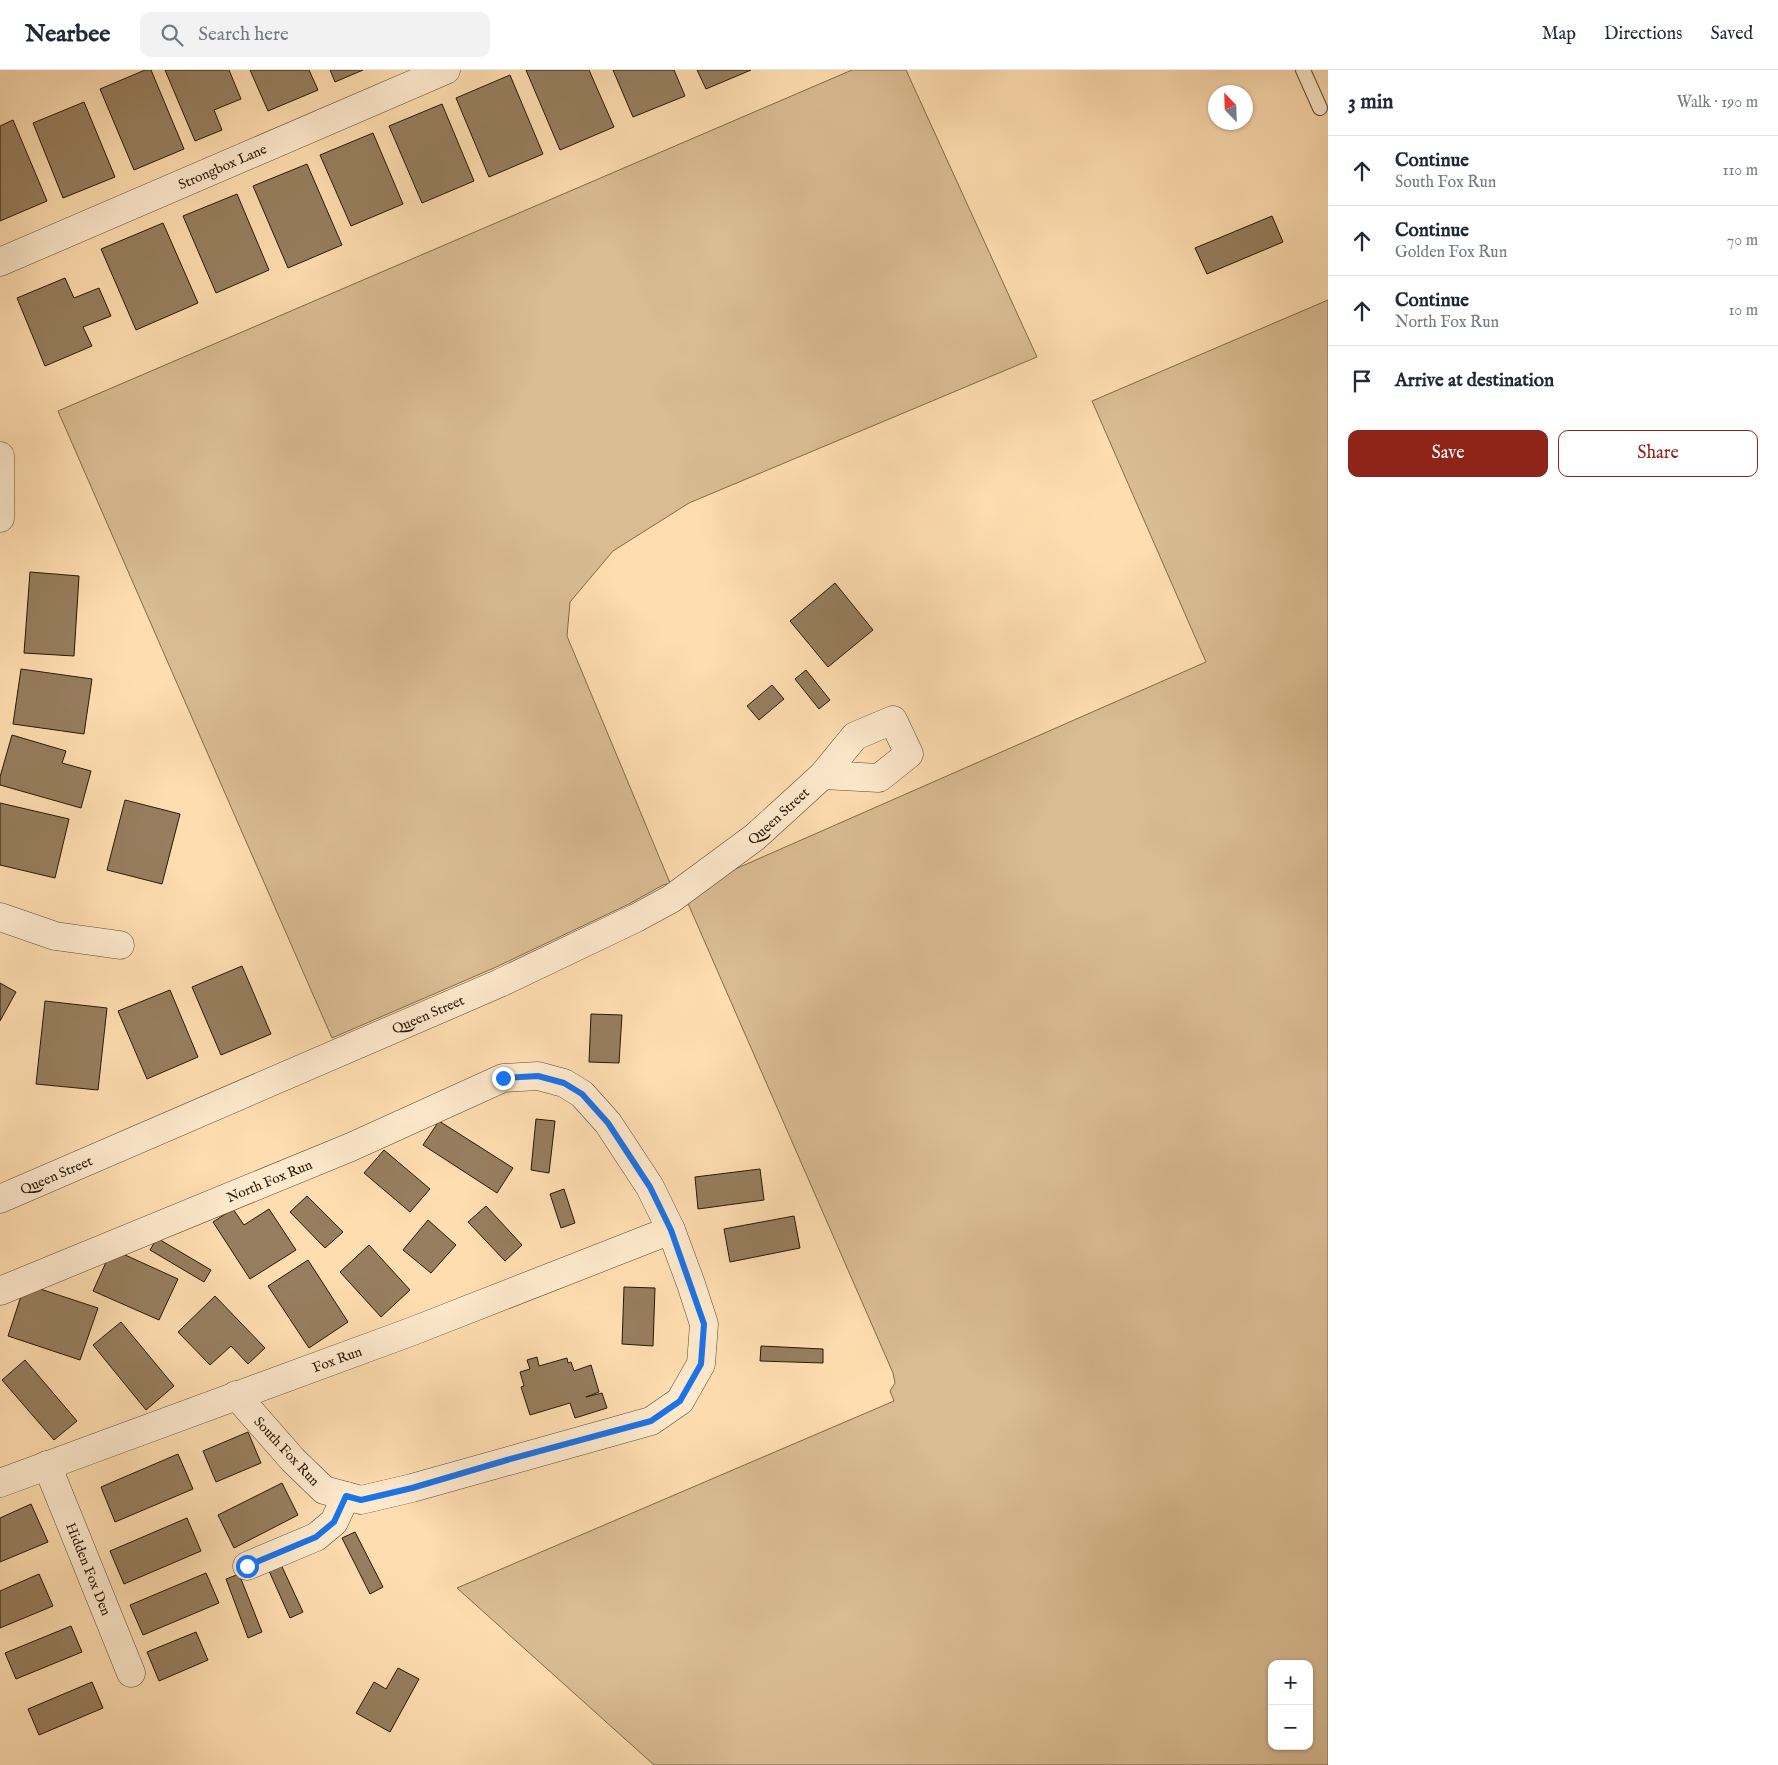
<!DOCTYPE html>
<html lang="en">
<head>
<meta charset="utf-8">
<style>
	:root { --surface:#fff; --page:#f2f2f3; --text:#1f2937; --muted:#747a83; --line:#e0e1e3; --accent:#8f2418 }
	body { margin:0; font-family:"IM FELL English",serif; background:var(--page); color:var(--text) }
	.controls { position:absolute; right:15px; bottom:15px; display:grid; overflow:hidden; border-radius:10px; box-shadow:0 1px 4px #0004 }
	.controls button { width:45px; height:45px; display:grid; place-items:center; padding:0; border:0; border-bottom:1px solid var(--line); background:var(--surface); color:var(--text); font:25px sans-serif }
	.compass { position:absolute; left:1208px; top:15px; width:45px; height:45px; border-radius:50%; background:var(--surface); box-shadow:0 1px 4px #0004; rotate:337deg }
	.stop { position:absolute; width:15px; height:15px; margin:-11px; border:4px solid #1a73e8; border-radius:50%; background:#fff }
	.stop.end { background:#1a73e8; border-color:#fff; box-shadow:0 1px 5px #0008 }
	.list { margin:0; padding:0; list-style:none }
	h2 { display:flex; justify-content:space-between; align-items:center; height:65px; margin:0; padding:0 20px; font-size:21px }
	h2 small { font-size:16px; font-weight:400; color:var(--muted) }
	.list li { display:grid; grid-template-columns:32px 1fr auto; gap:15px; align-items:center; box-sizing:border-box; height:70px; padding:0 20px; border-top:1px solid var(--line) }
	.list b { display:block; font-size:19px; white-space:nowrap }
	.list p { margin:0; font-size:16px; white-space:nowrap; color:var(--muted) }
	.list em { font-size:16px; font-style:normal; color:var(--muted) }
	.actions { display:flex; gap:10px; padding:15px 20px }
	.actions a { flex:1; padding:11px 0; border:1px solid var(--accent); border-radius:10px; text-align:center; font-size:18px; color:var(--accent) }
	.actions .main { background:var(--accent); color:#fff }
	.icon { flex:none; width:28px; height:28px; fill:none; stroke:currentColor; stroke-width:2; stroke-linecap:round; stroke-linejoin:round }
	.map { position:relative; flex:none; width:1328px; height:1695px; overflow:hidden }
	header { display:flex; align-items:center; gap:30px; box-sizing:border-box; height:70px; padding:0 25px; background:var(--surface); border-bottom:1px solid var(--line) }
	header strong { font-size:24px }
	nav { display:flex; gap:28px; margin-inline-start:auto; font-size:18px }
	.search { width:350px; height:45px; background:var(--page); display:flex; align-items:center; gap:12px; box-sizing:border-box; padding:0 18px; border-radius:10px; color:var(--muted); font-size:19px }
	main { display:flex }
	aside { flex:1; background:var(--surface) }
	.map>svg:first-child { display:block }
	.green { fill:#dabc93; stroke:#816a4c; fill-rule:evenodd }
	.building { fill:#977e5e; stroke:#281805 }
	.lines { fill:none; stroke-linecap:round; stroke-linejoin:round }
	.service-casing { stroke:#5e4930; stroke-width:16 }
	.minor-casing { stroke:#5e4930; stroke-width:29 }
	.service { stroke:#fee9cc; stroke-width:14 }
	.minor { stroke:#fee9cc; stroke-width:28 }
	.route { stroke:#1a73e8; stroke-width:6 }
	.labels { text-anchor:middle; stroke-width:4; stroke-linejoin:round; paint-order:stroke }
	.street-label { font-size:14px; fill:#281805; stroke:#fee9cc }
</style>
</head>
<body>
<header>
<strong>Nearbee</strong>
<div class="search"><svg class="icon" aria-label="search" viewBox="0 0 24 24"><circle cx="10" cy="10" r="6"/><path d="M15 15l6 6"/></svg>Search here</div>
<nav><a>Map</a><a>Directions</a><a>Saved</a></nav>
</header>
<main>
<div class="map">
<svg width="1328" height="1695" viewBox="0 0 1328 1695">
	<rect width="100%" height="100%" fill="#feddb0"/>
	<filter id="stains"><feTurbulence type="fractalNoise" baseFrequency=".004" numOctaves="4"/><feColorMatrix values="0 0 0 0 .2 0 0 0 0 .09 0 0 0 0 .02 0 0 0 .5 -.17"/></filter>
	<radialGradient id="worn" r=".72"><stop offset=".6" stop-color="#630" stop-opacity="0"/><stop offset="1" stop-color="#630" stop-opacity=".3"/></radialGradient>
	<path class="green" d="M852,0H906L1037,287L689,433L613,481L570,532L567,566L670,813L663,815L629,834L494,898L332,968L58,341Z
		M1328,230V1695H654L457,1518L894,1331L890,1321L895,1313L893,1303L683,822L1206,592L1092,331ZM1272,1594H1309V1676H1272Z"/>
	<path class="building" d="M145,0H151L184,79L134,100L100,19Z
		M165,0H229L241,29L214,40L222,60L195,71Z
		M250,0H309L318,20L268,41Z
		M330,0H363L335,12Z
		M526,0H589L614,57L560,80Z
		M613,0H674L685,26L633,47Z
		M697,0H751L706,19Z
		M510,5L543,84L489,107L456,28Z
		M84,32L115,107L63,128L33,53Z
		M442,34L474,111L422,133L389,56Z
		M13,50L47,131L0,151V56Z
		M373,63L403,134L351,156L320,85Z
		M307,94L342,175L288,198L253,116Z
		M237,124L269,200L216,223L183,146Z
		M1272,146L1283,172L1207,204L1195,178Z
		M163,153L198,233L136,260L101,179Z
		M65,208L74,228L99,218L111,246L83,257L92,276L45,296L17,228Z
		M30,502L79,506L74,586L24,583Z
		M835,513L873,560L828,597L790,551Z
		M21,599L92,609L84,664L13,654Z
		M806,600L830,630L819,639L795,609Z
		M772,615L784,629L759,650L747,636Z
		M12,665L66,681L62,693L91,701L81,738L0,715V707Z
		M125,730L180,744L162,814L107,800Z
		M0,733L69,749L55,808L0,795Z
		M242,896L271,964L221,985L192,917Z
		M0,913L16,922L0,951Z
		M170,920L198,987L147,1009L118,941Z
		M45,931L107,938L98,1020L36,1014Z
		M591,944L622,945L619,993L589,992Z
		M536,1049L555,1051L549,1103L531,1100Z
		M439,1051L513,1098L497,1123L423,1075Z
		M384,1080L430,1119L410,1142L364,1103Z
		M760,1099L764,1130L698,1139L695,1107Z
		M564,1119L575,1153L561,1158L550,1124Z
		M307,1126L343,1162L325,1178L290,1142Z
		M486,1136L522,1175L505,1191L468,1152Z
		M233,1139L244,1155L269,1139L296,1180L250,1209L213,1152Z
		M794,1146L800,1178L730,1192L724,1159Z
		M428,1150L456,1175L431,1203L403,1180Z
		M157,1168L211,1200L204,1212L150,1180Z
		M369,1175L410,1220L381,1247L340,1202Z
		M112,1179L178,1209L159,1250L93,1221Z
		M308,1190L348,1252L309,1278L268,1216Z
		M25,1214L98,1238L80,1290L8,1266Z
		M624,1217L655,1218L653,1276L622,1274Z
		M215,1226L265,1278L248,1294L231,1276L210,1295L178,1262Z
		M121,1252L174,1316L146,1340L93,1275Z
		M761,1276L823,1279V1293L760,1291Z
		M537,1287L539,1296L567,1288L568,1293L571,1292L574,1301L591,1295L599,1322L586,1327L602,1323L607,1338L575,1348L570,1333L530,1345L521,1317L524,1316L520,1302L530,1299L527,1290Z
		M25,1290L77,1351L54,1370L2,1310Z
		M248,1362L261,1393L216,1412L203,1381Z
		M178,1384L193,1419L115,1452L101,1417Z
		M282,1413L298,1445L234,1478L218,1445Z
		M31,1434L48,1472L0,1492V1448Z
		M187,1448L201,1481L124,1514L110,1481Z
		M355,1462L383,1517L370,1524L342,1468Z
		M277,1486L303,1542L290,1548L265,1492Z
		M206,1503L219,1533L143,1565L130,1535Z
		M39,1504L53,1536L0,1558V1521Z
		M239,1504L262,1562L248,1568L226,1509Z
		M71,1556L82,1582L16,1609L5,1583Z
		M196,1562L208,1590L159,1611L147,1582Z
		M398,1598L419,1609L390,1662L356,1643L374,1612L386,1619Z
		M92,1612L103,1638L39,1665L28,1639Z"/>
	<g class="lines">
		<g class="service-casing">
			<path id="service" d="M1303,0L1320,38"/>
		</g>
		<g class="minor-casing">
			<g id="minor">
				<path id="s1" d="M0,192L446,0"/>
				<path d="M0,386V448"/>
				<path d="M893,650L909,684L879,708L823,705L855,666Z"/>
				<path d="M0,847L55,866L120,875"/>
				<path id="s2" d="M0,1129L500,913L636,848L671,829L755,767L823,705"/>
				<path id="s3" d="M0,1221L351,1077L503,1008L538,1006L564,1013L582,1024L608,1053L650,1117L671,1160L691,1214L704,1254L701,1294L680,1331L651,1351L412,1418L361,1430L324,1420L293,1390L236,1325"/>
				<path id="s4" d="M47,1395L131,1603"/>
				<path id="s5" d="M0,1413L413,1261L671,1160"/>
				<path d="M247,1496L316,1467L334,1452L346,1426"/>
			</g>
		</g>
		<use href="#service" class="service"/>
		<use href="#minor" class="minor"/>
	</g>
	<g class="lines">
		<path class="route" d="M247,1496L316,1467L334,1452L346,1426L361,1430L412,1418L507,1390L651,1351L680,1331L701,1294L704,1254L671,1160L650,1117L608,1053L582,1024L564,1013L538,1006L503,1008"/>
	</g>
	<g class="labels">
		<g class="street-label">
			<text dy="5" stroke="none"><textPath href="#s1" startOffset="242">Strongbox Lane</textPath></text>
			<text dy="5" stroke="none"><textPath href="#s2" startOffset="871">Queen Street</textPath></text>
			<text dy="5" stroke="none"><textPath href="#s2" startOffset="466">Queen Street</textPath></text>
			<text dy="5" stroke="none"><textPath href="#s2" startOffset="61">Queen Street</textPath></text>
			<text dy="5" stroke="none"><textPath href="#s3" startOffset="291">North Fox Run</textPath></text>
			<text dy="5" stroke="none"><textPath href="#s5" startOffset="359">Fox Run</textPath></text>
			<text transform="translate(287 1381) rotate(47)" y="5">South Fox Run</text>
			<text dy="5" stroke="none"><textPath href="#s4" startOffset="112">Hidden Fox Den</textPath></text>
		</g>
	</g>
	<rect width="100%" height="100%" filter="url(#stains)"/>
	<rect width="100%" height="100%" fill="url(#worn)"/>
</svg>
<div class="controls">
<button>+</button>
<button>−</button>
</div>
<svg class="compass" viewBox="-18 -18 36 36"><path d="M0-13l5 13h-10z" fill="#e53935"/><path d="M0 13l5-13h-10z" fill="#747a83"/></svg>
<div class="stop" style="left:247px;top:1496px"></div>
<div class="stop end" style="left:503px;top:1008px"></div>
</div>
<aside>
<h2>3 min<small>Walk · 190 m</small></h2>
<ul class="list">
<li><svg class="icon" aria-label="ahead" viewBox="0 0 24 24"><path d="M12 20V5M6 11l6-6 6 6"/></svg><div><b>Continue</b><p>South Fox Run</p></div><em>110 m</em></li>
<li><svg class="icon" aria-label="ahead" viewBox="0 0 24 24"><path d="M12 20V5M6 11l6-6 6 6"/></svg><div><b>Continue</b><p>Golden Fox Run</p></div><em>70 m</em></li>
<li><svg class="icon" aria-label="ahead" viewBox="0 0 24 24"><path d="M12 20V5M6 11l6-6 6 6"/></svg><div><b>Continue</b><p>North Fox Run</p></div><em>10 m</em></li>
<li><svg class="icon" aria-label="arrive" viewBox="0 0 24 24"><path d="M6 21V4h12l-3 4 3 4H6"/></svg><div><b>Arrive at destination</b></div></li>
</ul>
<div class="actions"><a class="main">Save</a><a>Share</a></div>
</aside>
</main>
</body>
</html>
